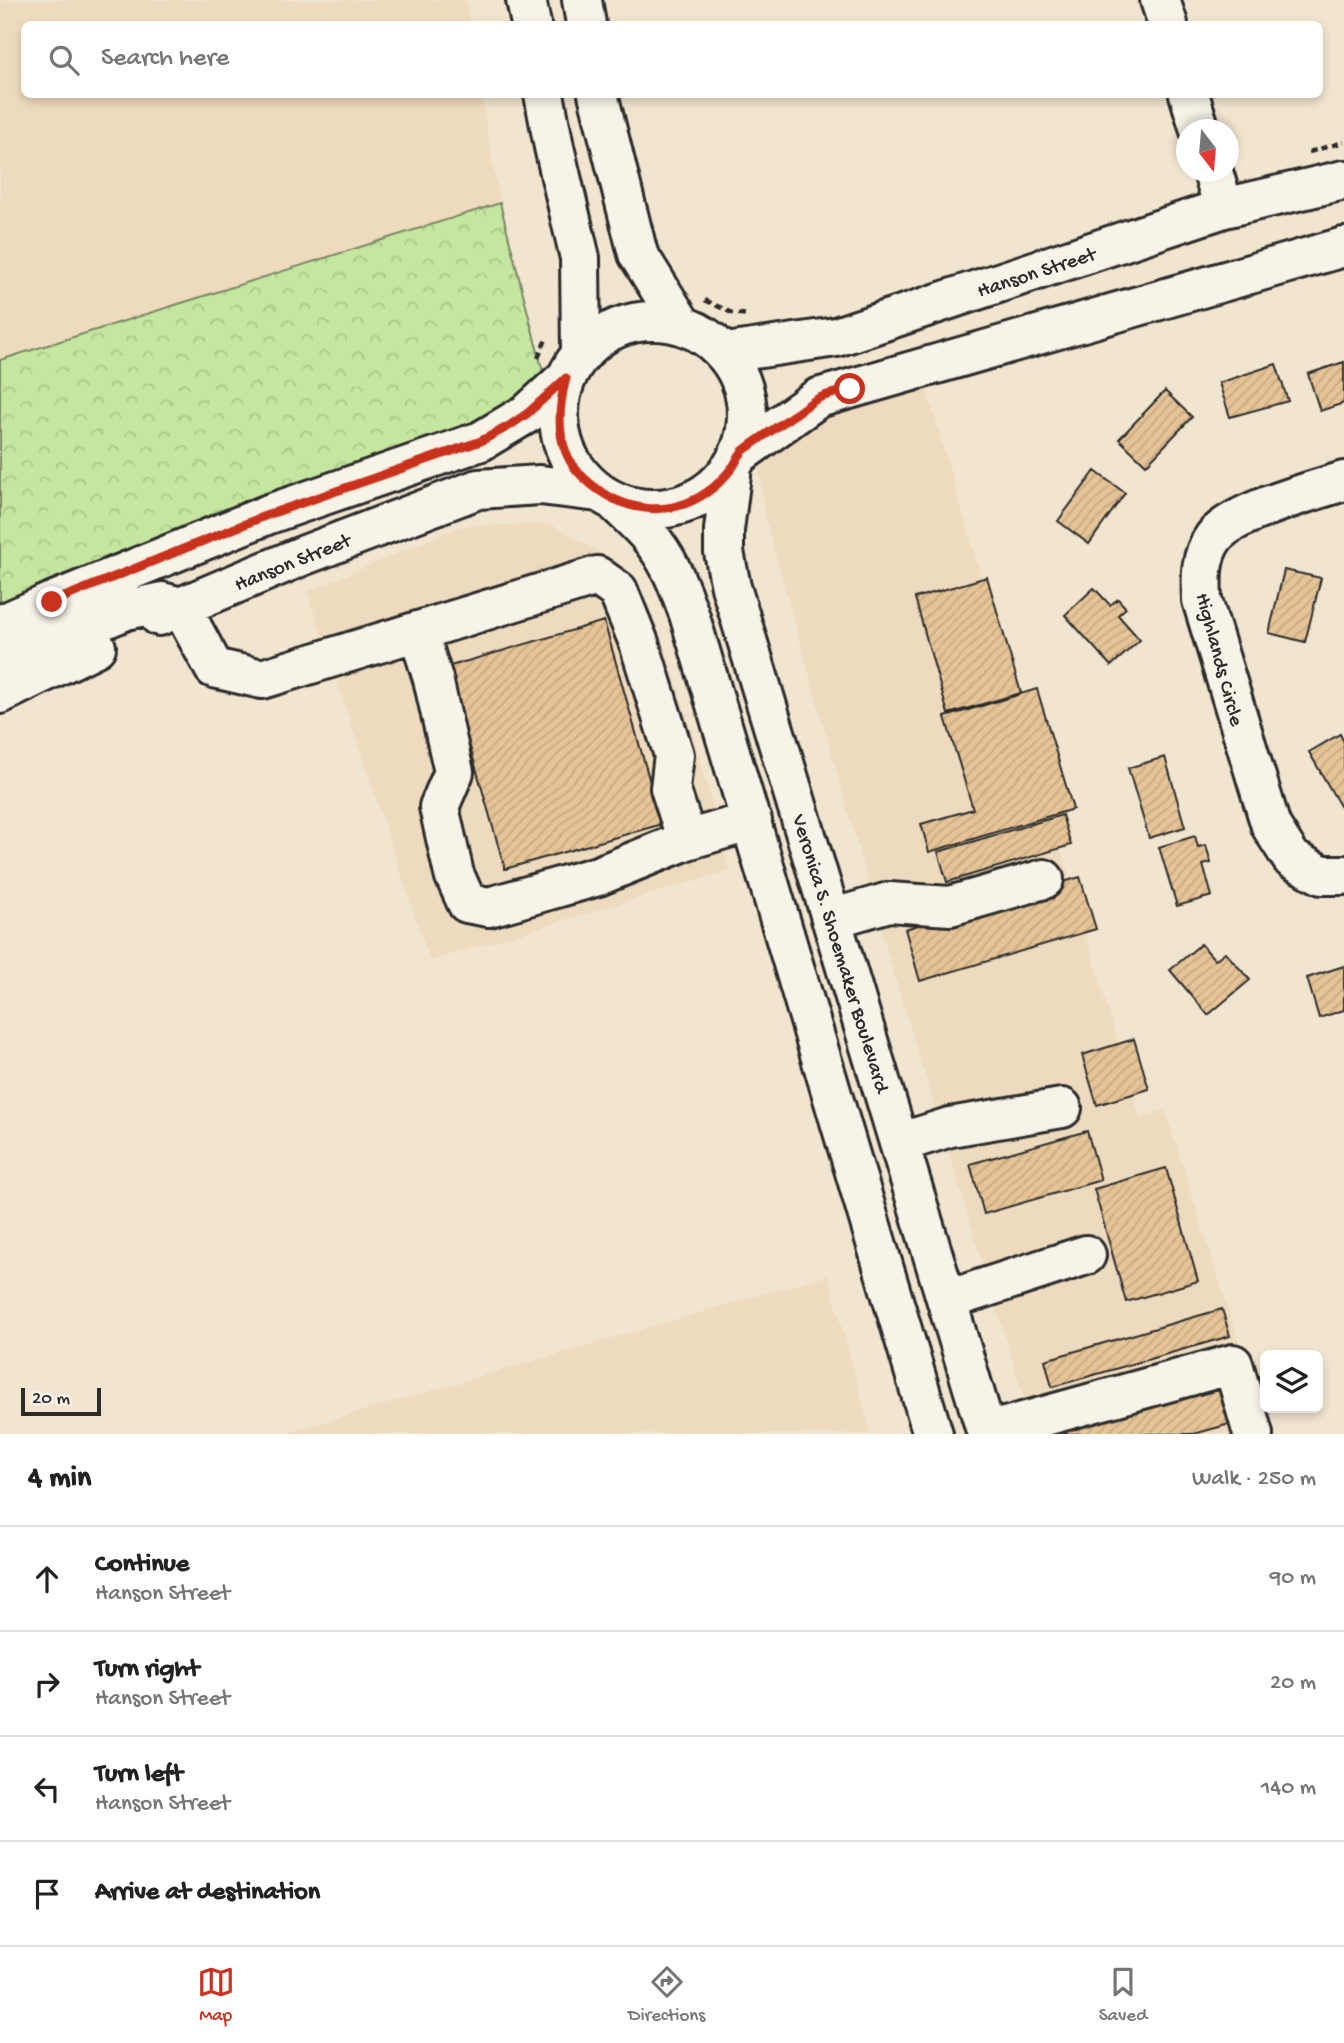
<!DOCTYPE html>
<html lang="en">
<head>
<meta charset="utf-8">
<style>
	:root { --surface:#fff; --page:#f2f2f2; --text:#222; --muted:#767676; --line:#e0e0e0; --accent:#c8321e }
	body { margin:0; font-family:"Gochi Hand",sans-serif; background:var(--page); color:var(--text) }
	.controls { position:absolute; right:21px; bottom:21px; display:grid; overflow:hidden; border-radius:10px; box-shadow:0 4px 10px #0003 }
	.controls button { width:63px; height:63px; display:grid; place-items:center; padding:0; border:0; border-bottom:2px solid var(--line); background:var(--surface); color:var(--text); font:35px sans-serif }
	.compass { position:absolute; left:1176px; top:119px; width:63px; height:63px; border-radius:50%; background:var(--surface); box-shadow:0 4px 10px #0003; rotate:164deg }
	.scale { position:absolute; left:21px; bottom:18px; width:80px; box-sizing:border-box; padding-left:7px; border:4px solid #2b2b2b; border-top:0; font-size:19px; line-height:24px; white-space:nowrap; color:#2b2b2b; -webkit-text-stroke:5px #f7f3e8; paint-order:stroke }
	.stop { position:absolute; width:21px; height:21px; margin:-16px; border:5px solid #c8321e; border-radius:50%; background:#fff }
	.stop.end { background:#c8321e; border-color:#fff; box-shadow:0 2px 7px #0008 }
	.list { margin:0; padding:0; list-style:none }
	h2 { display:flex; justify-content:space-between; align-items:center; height:91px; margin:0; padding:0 28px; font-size:30px }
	h2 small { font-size:23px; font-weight:400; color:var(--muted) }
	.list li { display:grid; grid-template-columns:46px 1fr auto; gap:21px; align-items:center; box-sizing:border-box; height:105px; padding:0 28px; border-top:2px solid var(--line) }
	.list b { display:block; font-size:26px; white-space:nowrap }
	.list p { margin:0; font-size:23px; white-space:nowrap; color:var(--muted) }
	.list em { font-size:23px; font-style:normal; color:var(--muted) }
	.icon { flex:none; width:38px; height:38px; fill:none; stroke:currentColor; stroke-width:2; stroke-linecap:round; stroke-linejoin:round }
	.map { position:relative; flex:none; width:1344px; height:1434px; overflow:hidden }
	.search { position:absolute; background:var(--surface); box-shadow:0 4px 10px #0003; left:21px; right:21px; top:21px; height:77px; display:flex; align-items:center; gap:18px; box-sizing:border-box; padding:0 24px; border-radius:10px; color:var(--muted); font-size:26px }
	.sheet { height:511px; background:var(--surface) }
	nav { display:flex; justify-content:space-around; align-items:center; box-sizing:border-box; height:98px; border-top:2px solid var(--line); background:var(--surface); font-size:19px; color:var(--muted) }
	nav a { display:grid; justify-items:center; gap:4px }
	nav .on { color:var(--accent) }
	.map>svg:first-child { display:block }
	.built { fill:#eedbbf }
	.forest { fill:url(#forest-crowns); stroke:#788865; stroke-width:2 }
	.building { fill:url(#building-hatch); stroke:#2b2b2b; stroke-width:2 }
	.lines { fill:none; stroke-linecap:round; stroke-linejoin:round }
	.minor-casing { stroke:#2b2b2b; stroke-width:44 }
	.path { stroke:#2b2b2b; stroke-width:4.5; stroke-dasharray:7 5; stroke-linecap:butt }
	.minor { stroke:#f7f3e8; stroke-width:38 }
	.route { stroke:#c8321e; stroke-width:9 }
	.labels { text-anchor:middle; stroke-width:5; stroke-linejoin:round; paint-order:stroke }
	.street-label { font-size:21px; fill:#2b2b2b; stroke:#f7f3e8 }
</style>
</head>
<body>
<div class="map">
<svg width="1344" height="1434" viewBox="0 0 1344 1434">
	<defs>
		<pattern id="forest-crowns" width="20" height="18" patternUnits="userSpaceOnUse" patternTransform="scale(1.75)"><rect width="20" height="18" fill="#c5e69f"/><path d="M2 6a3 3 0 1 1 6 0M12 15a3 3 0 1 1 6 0" fill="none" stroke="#a9c589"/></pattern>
		<pattern id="building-hatch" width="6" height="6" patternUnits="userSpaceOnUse" patternTransform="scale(1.75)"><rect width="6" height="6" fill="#e6c497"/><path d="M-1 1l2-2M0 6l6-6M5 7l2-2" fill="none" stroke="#c5a982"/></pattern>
	</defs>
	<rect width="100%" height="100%" fill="#f2e5d0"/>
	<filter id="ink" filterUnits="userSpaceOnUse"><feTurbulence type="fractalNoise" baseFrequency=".0143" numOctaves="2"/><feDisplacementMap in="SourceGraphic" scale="14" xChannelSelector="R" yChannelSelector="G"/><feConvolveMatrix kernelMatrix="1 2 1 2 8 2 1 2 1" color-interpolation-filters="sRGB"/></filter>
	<g filter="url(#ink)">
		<path class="built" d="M0,0H466L470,24H24V94L481,95L500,203L0,360Z
			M925,384L1140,1118L1165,1110L1268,1434H1035L893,972L766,521L757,459L825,413Z
			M550,524L618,562L666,650L695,742L730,870L430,961L307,592L461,526Z
			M828,1275L871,1434H283Z"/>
		<path class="forest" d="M500,203L544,376L501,413L0,608V360Z"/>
		<path class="building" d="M1344,362V403L1320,411L1308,374Z
			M1276,364L1288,401L1230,417L1219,383Z
			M1165,391L1192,417L1146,465L1119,439Z
			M1095,471L1125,493L1089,544L1058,521Z
			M1284,570L1321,578L1305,642L1269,633Z
			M987,577L1021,693L948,714L915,598Z
			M1094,588L1110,605L1118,599L1126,608L1118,615L1140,640L1111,666L1065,615Z
			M604,621L662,824L505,869L447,667Z
			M1037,689L1073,809L929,852L921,824L973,809L945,717Z
			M1340,734L1344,742V804L1340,806L1309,752Z
			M1165,757L1185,827L1149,838L1128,768Z
			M1062,815L1071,845L947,882L938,852Z
			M1195,836L1198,847L1206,845L1211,863L1203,865L1212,896L1177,906L1159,847Z
			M1080,877L1096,929L920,981L905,929Z
			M1201,944L1215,960L1225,952L1250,980L1208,1015L1170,970Z
			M1344,966V1010L1319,1018L1307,978Z
			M1134,1039L1149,1089L1097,1105L1082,1055Z
			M1087,1131L1101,1180L984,1214L970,1164Z
			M1166,1168L1198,1281L1126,1302L1094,1189Z
			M1222,1309L1230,1336L1052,1387L1045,1360Z
			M1226,1385L1237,1422L1194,1434H1065L1064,1431Z"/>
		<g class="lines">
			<g class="minor-casing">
				<path id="minor" d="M526,0L531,24
					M582,0L586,24
					M1160,0L1168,24
					M544,94L554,147L580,258L581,354
					M598,94L638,254L682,325
					M1189,94L1200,130
					M1213,172L1224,208
					M559 415a94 94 0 1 1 188 0a94 94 0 1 1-188 0Z
					M726,353L836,337L1224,208L1344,180
					M741,453L818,398L1344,247
					M732,467L724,530V552L731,587L987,1434
					M1344,481C1313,491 1233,512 1214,537C1200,556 1201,578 1202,600L1271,826L1292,859L1322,875H1344
					M614,501C628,515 645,529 656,545C672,566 680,590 689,614L933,1434
					M159,616L302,556L478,489L540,485L598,492
					M0,625L52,602L269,514L481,441L528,413L566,378
					M418,631L433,679L454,772L439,807L454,874L467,903L489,907L598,876L687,840L752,821
					M0,663L126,610L162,602L181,607L214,668L262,679L597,576L618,591L639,643L674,755L670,788L687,840
					M0,694L96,647
					M831,919L889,902L950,906L1044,879
					M899,1143L950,1127L1062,1108
					M947,1300L1086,1255
					M987,1432L1233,1364L1253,1434"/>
			</g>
			<path class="path" d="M1309,152L1344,142
				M705,300L732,313L749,315
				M538,358L547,337"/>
			<use href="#minor" class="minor"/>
		</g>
	</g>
	<g class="lines" filter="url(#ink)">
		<path class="route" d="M52,602L270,514L481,441L509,426L528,413L566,378C557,412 555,452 584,478C621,513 672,521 714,487C720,482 727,474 732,468C737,462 738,455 744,450C760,438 776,428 792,416C801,411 810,402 819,398C828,394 840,392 850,389"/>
	</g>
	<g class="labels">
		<g class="street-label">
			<text transform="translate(1036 271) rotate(-18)" y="7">Hanson Street</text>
			<text transform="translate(292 561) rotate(-22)" y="7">Hanson Street</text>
			<text transform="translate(1221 659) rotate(75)" y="7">Highlands Circle</text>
			<text transform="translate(842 953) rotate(73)" y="7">Veronica S. Shoemaker Boulevard</text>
		</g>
	</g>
</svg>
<div class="controls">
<button><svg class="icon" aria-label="layers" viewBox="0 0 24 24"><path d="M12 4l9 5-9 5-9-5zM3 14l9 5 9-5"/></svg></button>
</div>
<svg class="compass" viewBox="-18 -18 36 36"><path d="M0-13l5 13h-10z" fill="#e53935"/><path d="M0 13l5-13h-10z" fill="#767676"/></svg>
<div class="scale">20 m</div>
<div class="stop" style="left:850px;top:389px"></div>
<div class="stop end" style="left:52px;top:602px"></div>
<div class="search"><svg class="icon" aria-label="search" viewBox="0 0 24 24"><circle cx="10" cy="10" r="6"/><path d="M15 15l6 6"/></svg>Search here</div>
</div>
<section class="sheet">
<h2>4 min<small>Walk · 250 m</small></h2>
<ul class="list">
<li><svg class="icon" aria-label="ahead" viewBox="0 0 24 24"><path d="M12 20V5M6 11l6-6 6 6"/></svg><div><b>Continue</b><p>Hanson Street</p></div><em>90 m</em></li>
<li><svg class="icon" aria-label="right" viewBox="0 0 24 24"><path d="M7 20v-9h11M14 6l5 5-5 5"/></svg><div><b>Turn right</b><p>Hanson Street</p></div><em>20 m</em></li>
<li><svg class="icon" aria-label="left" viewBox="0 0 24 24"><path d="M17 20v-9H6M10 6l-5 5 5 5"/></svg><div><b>Turn left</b><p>Hanson Street</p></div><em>140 m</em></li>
<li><svg class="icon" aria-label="arrive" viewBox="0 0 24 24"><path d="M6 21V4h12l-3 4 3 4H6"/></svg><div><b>Arrive at destination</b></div></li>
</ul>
</section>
<nav>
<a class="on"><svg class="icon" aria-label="map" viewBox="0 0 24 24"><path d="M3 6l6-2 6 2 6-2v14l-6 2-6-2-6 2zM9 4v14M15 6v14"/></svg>Map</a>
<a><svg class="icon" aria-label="directions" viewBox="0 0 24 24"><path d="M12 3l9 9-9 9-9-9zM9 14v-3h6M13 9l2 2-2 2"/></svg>Directions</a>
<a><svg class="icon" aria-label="saved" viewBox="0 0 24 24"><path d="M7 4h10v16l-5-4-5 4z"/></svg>Saved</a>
</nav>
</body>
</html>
